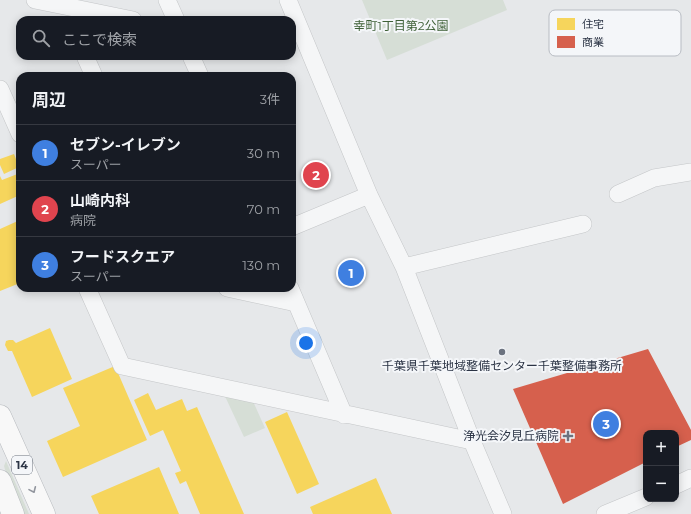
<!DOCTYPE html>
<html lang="ja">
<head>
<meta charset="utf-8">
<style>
	:root { --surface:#171b24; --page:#20242c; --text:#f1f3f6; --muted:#9ea1a6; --line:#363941; --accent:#6c737f }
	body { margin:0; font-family:Montserrat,"Noto Sans JP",sans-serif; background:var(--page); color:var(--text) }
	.controls { position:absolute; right:12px; bottom:12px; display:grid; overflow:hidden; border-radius:8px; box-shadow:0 2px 10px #0003 }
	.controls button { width:36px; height:36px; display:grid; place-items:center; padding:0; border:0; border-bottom:1px solid var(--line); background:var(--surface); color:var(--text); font:20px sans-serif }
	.you { position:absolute; left:306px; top:343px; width:14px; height:14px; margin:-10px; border:3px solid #fff; border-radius:50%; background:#1a73e8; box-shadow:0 0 0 6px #1a73e833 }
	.badge { display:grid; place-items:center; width:26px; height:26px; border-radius:50%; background:var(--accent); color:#fff; font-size:13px; font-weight:700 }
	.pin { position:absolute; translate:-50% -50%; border:2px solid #fff; box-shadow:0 1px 4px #0006 }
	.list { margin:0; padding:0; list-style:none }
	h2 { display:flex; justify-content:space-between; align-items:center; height:52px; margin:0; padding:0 16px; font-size:17px }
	h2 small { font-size:13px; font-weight:400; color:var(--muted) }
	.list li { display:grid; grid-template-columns:26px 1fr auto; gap:12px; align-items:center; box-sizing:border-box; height:56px; padding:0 16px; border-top:1px solid var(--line) }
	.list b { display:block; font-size:15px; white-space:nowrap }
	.list p { margin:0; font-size:13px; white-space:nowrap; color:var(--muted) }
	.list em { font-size:13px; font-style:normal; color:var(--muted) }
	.icon { flex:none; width:22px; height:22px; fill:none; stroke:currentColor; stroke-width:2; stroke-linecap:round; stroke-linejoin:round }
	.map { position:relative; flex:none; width:691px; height:514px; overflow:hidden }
	.search { position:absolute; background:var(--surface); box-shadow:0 2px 10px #0003; left:16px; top:16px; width:280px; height:44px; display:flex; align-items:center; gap:10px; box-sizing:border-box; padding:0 14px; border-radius:12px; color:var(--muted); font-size:15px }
	.panel { position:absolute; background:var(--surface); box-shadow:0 2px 10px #0003; left:16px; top:72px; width:280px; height:220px; border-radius:12px }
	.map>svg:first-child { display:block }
	.green { fill:#d6ded6 }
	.homes { fill:#f6d55c }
	.shops { fill:#d6604d }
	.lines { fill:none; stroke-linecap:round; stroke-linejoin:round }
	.minor-casing { stroke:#c4c6c8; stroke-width:18 }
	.highway-casing { stroke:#b8bbbf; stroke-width:23 }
	.minor { stroke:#f5f6f7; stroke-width:17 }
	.highway { stroke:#f8f8f8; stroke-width:22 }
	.oneway { stroke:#92969e }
	.poi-dot { fill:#6c737f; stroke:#f4f6f9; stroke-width:1.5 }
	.labels { text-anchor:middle; stroke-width:4; stroke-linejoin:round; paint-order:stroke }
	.shield { fill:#f4f6f9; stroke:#676e7b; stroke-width:1 }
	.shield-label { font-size:11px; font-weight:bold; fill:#2b3445 }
	.park-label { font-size:12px; fill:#3f6138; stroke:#f4f6f9 }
	.poi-label { font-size:12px; fill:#2b3445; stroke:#f4f6f9 }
	.key { fill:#f4f6f9; stroke:#b8bcc3; stroke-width:1 }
	.key-label { font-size:11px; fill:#2b3445 }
</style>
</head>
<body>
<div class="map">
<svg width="691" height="514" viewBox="0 0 691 514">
	<rect width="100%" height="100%" fill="#e6e8ea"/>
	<path class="green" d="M362,0H503L507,10L387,60Z
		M223,392L252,399L265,428L244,437Z
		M6,461L29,514H20L14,500L4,466Z"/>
	<path class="homes" d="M14,154L19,167L4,174L0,165V159Z
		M20,173V195L0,204V176L2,180Z
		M20,220V283L0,291V229Z
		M50,328L72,379L32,397L12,351H8L5,345L6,341L9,340H13L16,343Z
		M115,366L147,440L63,477L47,441L80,426L63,388Z
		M148,393L156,410L182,399L187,411L197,407L244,514H200L186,481L180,484L175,473L181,471L163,430L150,436L134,400Z
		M287,412L319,484L297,494L265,422Z
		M159,467L179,514H99L91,496Z
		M376,478L392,514H313L310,507Z"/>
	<path class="shops" d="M648,349L691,430V440L676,447V433H646V462L563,504L513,389Z"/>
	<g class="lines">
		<g class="minor-casing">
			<path id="minor" d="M35,0L133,20
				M167,0L176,20
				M288,0L369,195L404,267L472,441L503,514
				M85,56L94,76
				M191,56L200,76
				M0,89L20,134
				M618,194L654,178L691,172
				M292,227L369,195
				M404,267L583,224
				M87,288L122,366L472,441
				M227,288L296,303
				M290,288L344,415
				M676,485L691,478
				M605,514L646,497"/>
		</g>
		<g class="highway-casing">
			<path id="highway" d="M0,416L44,514
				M0,481L13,514"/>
		</g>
		<use href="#minor" class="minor"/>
		<use href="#highway" class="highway"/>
	</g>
	<defs><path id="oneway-chevron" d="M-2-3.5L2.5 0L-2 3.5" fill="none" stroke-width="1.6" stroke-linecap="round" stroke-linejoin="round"/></defs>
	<use class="oneway" href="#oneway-chevron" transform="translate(33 490) rotate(66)"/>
	<g class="poi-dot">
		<circle cx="502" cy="352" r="4"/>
		<path d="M566 430h4v4h4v4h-4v4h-4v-4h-4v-4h4z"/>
	</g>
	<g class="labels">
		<rect class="shield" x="12" y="456" width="20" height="18" rx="3"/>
		<g class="shield-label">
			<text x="22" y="469">14</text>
		</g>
		<g class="park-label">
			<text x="401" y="30">幸町1丁目第2公園</text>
		</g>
		<g class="poi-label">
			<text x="502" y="370">千葉県千葉地域整備センター千葉整備事務所</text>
			<text x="559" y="440" text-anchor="end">浄光会汐見丘病院</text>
		</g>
	</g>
	<rect x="549" y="10" width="132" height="46" rx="6" class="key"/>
	<rect x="557" y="18" width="18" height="12" fill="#f6d55c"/>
	<rect x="557" y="36" width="18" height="12" fill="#d6604d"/>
	<g class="key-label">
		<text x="582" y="28">住宅</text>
		<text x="582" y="46">商業</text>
	</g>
</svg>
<div class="controls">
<button>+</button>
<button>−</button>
</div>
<div class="you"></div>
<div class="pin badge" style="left:351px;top:273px;background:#3f7fe0">1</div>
<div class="pin badge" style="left:316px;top:175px;background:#e0444e">2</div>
<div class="pin badge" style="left:606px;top:424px;background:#3f7fe0">3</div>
<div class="search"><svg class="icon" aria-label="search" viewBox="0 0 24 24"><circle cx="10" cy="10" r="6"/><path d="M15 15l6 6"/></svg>ここで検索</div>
<section class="panel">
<h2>周辺<small>3件</small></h2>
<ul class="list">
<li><span class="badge" style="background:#3f7fe0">1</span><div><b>セブン-イレブン</b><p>スーパー</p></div><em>30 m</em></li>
<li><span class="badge" style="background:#e0444e">2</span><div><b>山崎内科</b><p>病院</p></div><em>70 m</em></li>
<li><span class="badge" style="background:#3f7fe0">3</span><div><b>フードスクエア</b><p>スーパー</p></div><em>130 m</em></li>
</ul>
</section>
</div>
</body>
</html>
